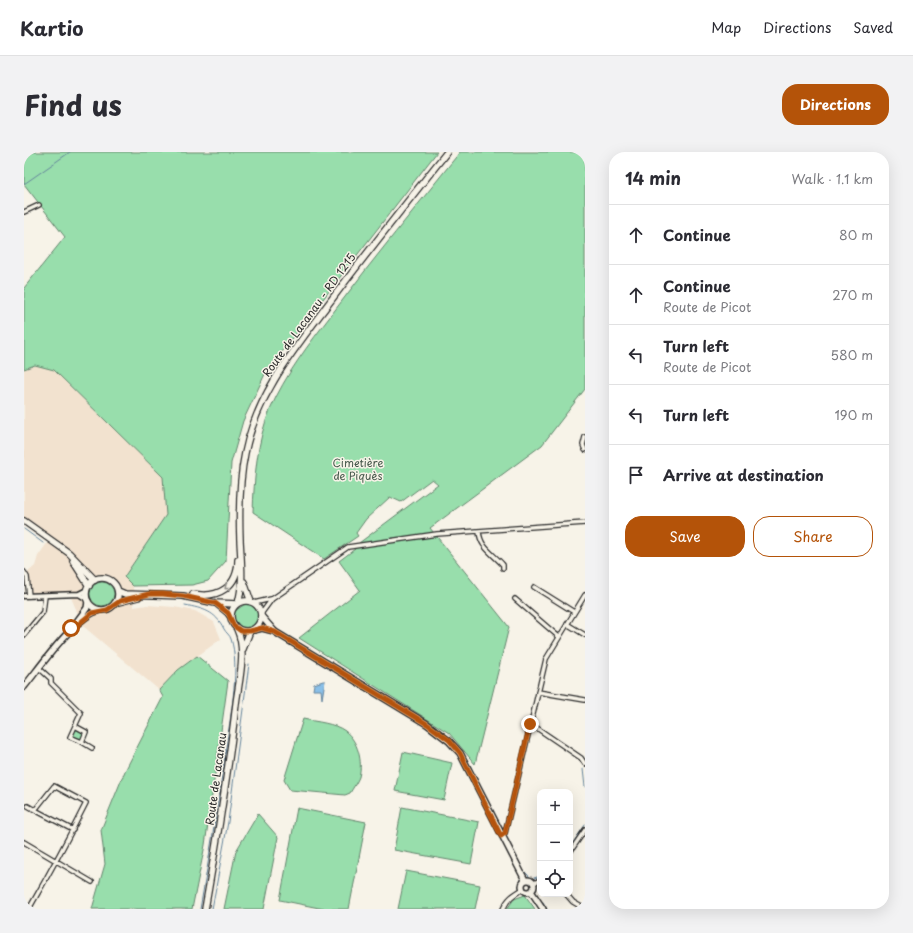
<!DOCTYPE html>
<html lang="en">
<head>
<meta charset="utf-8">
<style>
	:root { --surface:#fff; --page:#f2f2f3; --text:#2b2b33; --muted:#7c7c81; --line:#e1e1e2; --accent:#b45309 }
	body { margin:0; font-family:"Playpen Sans",sans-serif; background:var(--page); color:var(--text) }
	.controls { position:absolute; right:12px; bottom:12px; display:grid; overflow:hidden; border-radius:8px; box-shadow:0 4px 16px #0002 }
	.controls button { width:36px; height:36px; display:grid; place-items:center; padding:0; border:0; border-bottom:1px solid var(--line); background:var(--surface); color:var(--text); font:20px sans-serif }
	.stop { position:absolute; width:12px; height:12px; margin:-9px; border:3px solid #b45309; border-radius:50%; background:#fff }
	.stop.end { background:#b45309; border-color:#fff; box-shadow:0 1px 4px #0008 }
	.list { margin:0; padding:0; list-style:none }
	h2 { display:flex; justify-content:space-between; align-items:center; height:52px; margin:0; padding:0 16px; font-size:17px }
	h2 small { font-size:13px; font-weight:400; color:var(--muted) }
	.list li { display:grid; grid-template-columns:26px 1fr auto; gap:12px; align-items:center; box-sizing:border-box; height:60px; padding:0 16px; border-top:1px solid var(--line) }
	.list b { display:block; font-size:15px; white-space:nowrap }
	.list p { margin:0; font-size:13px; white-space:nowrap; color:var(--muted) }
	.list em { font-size:13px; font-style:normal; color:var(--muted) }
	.actions { display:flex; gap:8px; padding:12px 16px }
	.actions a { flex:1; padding:9px 0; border:1px solid var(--accent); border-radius:16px; text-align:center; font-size:14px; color:var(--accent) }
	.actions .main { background:var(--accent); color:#fff }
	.icon { flex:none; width:22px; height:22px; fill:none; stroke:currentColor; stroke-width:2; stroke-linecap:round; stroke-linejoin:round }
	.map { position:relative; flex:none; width:561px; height:757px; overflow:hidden; border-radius:16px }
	header { display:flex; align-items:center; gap:24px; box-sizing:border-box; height:56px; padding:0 20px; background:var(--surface); border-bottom:1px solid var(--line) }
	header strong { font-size:19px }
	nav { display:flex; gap:22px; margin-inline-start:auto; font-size:14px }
	.intro { display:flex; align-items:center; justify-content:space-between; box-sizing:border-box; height:96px; padding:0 24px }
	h1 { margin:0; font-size:28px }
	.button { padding:10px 18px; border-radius:16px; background:var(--accent); color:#fff; font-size:14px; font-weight:700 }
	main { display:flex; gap:24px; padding:0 24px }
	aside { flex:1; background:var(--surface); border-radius:16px; box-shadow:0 4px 16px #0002 }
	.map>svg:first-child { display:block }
	.built { fill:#f2e2cf }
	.green { fill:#98deac; stroke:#62846c }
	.water { fill:#8abfe7; stroke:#64849c }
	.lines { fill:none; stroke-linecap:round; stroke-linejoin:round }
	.stream { stroke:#64849c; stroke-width:1 }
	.minor-casing { stroke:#2b2b2b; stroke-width:6 }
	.tertiary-casing { stroke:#2b2b2b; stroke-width:7 }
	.secondary-casing { stroke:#2b2b2b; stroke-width:8 }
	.primary-casing { stroke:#2b2b2b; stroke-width:8 }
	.minor { stroke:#f7f3e8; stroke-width:3.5 }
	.tertiary { stroke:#f7f3e8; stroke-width:4 }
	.secondary { stroke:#f7f3e8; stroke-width:5 }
	.primary { stroke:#f7f3e8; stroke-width:5.5 }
	.oneway { stroke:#918f8a }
	.route { stroke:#b45309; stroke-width:5 }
	.labels { text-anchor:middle; stroke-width:3; stroke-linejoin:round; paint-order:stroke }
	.street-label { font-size:11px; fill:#2b2b2b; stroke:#f7f3e8 }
	.park-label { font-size:11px; fill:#46584b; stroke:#f7f3e8 }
</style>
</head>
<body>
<header>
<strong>Kartio</strong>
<nav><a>Map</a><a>Directions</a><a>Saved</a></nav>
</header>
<div class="intro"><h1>Find us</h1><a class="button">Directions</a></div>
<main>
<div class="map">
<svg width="561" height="757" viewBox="0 0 561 757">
	<rect width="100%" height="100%" fill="#f7f3e8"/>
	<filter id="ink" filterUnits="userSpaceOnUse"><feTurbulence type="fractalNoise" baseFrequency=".025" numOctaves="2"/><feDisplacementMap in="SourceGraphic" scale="8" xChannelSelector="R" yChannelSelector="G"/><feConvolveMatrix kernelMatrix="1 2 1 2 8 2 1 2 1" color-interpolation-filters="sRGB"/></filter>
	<g filter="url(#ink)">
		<path class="built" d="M11,213L30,218L139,325L142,363L100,425L109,434L110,455L123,453L150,455L171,459L190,470L197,487L154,518L135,538L59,474L46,443L5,444L2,422L11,414L14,404L26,387L0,369V217Z"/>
		<path class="green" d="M0,0H413L241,222L219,269L207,311L202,409L184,429L168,433L109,434L100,425L142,363L139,325L30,218L11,213L0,217V136L41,85L0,32Z
			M436,0H561V237L518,293L406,376L485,475L451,612L425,581L275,486L336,438L315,409L331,397L335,391L414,332L408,327L377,350L366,345L342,367L332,381L334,384L300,407L229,360C230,327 233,288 246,258C261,223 285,192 308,162C349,107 393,54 436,0Z
			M66 442a12 12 0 1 1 24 0a12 12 0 1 1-24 0Z
			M221,452L229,453L234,458L233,465L235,467C231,475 226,478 218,476L210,467L211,459Z
			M173,504L204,529L181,693L168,757H68L81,712L77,678L101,619L139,545L135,538L154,518Z
			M279,567C293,570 310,571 321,579C334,589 339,609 335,625C333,630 329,636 326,641L321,643L266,638L260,628Z
			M52,577L59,580L60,583L55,588L49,585L48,583Z
			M379,600L428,611L420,648L371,639Z
			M378,655L455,670L447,712L370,698Z
			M273,656L342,670L325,757H300L256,748Z
			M234,662L254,685L240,757H200L212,699Z
			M382,719L456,733L451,757H374Z
			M501,743L511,757H483L490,747Z"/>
		<path class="water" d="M299,529H301L298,547L297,538H289L290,532Z"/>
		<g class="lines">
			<path class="stream" d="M0,32L46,0
				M0,377L19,391
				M161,453C180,457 191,459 200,477C202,481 206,483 207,487C216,513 207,562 203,589C195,646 186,701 176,757
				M559,617L561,635
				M546,695L561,673
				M499,718L506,725
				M510,726L516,724
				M519,750L523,757
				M188,757L204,670L225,512"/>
			<g class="minor-casing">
				<path id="minor" d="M0,60L15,53
					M561,285L559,293L561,298
					M455,379C456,396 470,402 479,413V416
					M0,420L3,425L5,444
					M510,435L550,460
					M491,447L535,485
					M230,451L247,447
					M237,462L248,447L324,395L413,382L561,371
					M543,472L561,483
					M0,483L19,460L21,444
					M15,516L27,527V531L57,561L46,585L58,590L62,580L51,574
					M514,540L561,548
					M507,572L557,606L561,612
					M58,590L68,596
					M4,654L11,658
					M478,683L481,681L522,507L561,443
					M0,690L68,730
					M546,700L561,678
					M510,731L516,728
					M542,742L549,750L561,757
					M0,755L4,757
					M5,757C25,722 44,687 62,651L30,634L11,658L49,678
					M479,757C484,746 489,743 499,737"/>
			</g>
			<g class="tertiary-casing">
				<path id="tertiary" d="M55,442L63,447
					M0,444L55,442L63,438"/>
			</g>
			<g class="secondary-casing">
				<path id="secondary" d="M238,465L251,480L403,572L425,589L436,601L501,728
					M51,472L63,456L64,449
					M230,478L238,476L250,479
					M0,535C17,514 50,465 76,458
					M498 734a6 6 0 1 1 12 0a6 6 0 1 1-12 0Z
					M507,739L519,757"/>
			</g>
			<g class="primary-casing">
				<path id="primary" d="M0,369L45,401L71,428
					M49,409L65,434
					M62 442a16 16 0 1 1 32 0a16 16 0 1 1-32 0Z
					M220,430L227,450
					M94,439L101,442L159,444L191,451L213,452
					M169,442C194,447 214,435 214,408
					M207 464a15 15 0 1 1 30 0a15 15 0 1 1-30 0Z
					M91,451L114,445
					M214,451C220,431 217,410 216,388C215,360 215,329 221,301C233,241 272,195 308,147C345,98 384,49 423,0
					M193,452L204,461L207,465
					M219,497L226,479
					M181,757C193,689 204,621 212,552C215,528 223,499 213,477"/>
			</g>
			<use href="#minor" class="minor"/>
			<use href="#tertiary" class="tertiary"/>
			<use href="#secondary" class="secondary"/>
			<use href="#primary" class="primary"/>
		</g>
		<defs><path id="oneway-chevron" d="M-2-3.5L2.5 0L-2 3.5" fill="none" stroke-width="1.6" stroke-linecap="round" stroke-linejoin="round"/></defs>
		<use class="oneway" href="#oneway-chevron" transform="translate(203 435) rotate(137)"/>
	</g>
	<g class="lines" filter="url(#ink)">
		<path class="route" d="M47,476L44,481L68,461L83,458L96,449L125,442H139L159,444L191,451L204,461L210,474L217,479H226L238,476L251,480L403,572L425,588L436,601L477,684L481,681L506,572"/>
	</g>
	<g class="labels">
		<g class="street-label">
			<text transform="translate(285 163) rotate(-54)" y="4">Route de Lacanau - RD 1215</text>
			<text transform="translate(192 627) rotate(-82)" y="4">Route de Lacanau</text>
		</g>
		<g class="park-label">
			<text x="334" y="315">Cimetière<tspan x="334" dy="13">de Piquès</tspan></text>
		</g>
	</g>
</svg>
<div class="controls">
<button>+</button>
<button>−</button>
<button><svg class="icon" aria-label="locate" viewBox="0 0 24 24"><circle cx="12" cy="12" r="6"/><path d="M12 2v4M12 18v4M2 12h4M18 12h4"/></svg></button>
</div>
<div class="stop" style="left:47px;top:476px"></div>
<div class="stop end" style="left:506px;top:572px"></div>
</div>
<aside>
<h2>14 min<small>Walk · 1.1 km</small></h2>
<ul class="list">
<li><svg class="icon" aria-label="ahead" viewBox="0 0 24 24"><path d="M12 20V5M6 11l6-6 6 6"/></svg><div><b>Continue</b></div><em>80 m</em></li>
<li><svg class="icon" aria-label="ahead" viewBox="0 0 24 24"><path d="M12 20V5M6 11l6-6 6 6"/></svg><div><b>Continue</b><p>Route de Picot</p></div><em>270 m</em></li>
<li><svg class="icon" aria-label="left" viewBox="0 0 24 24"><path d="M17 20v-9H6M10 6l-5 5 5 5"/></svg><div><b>Turn left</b><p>Route de Picot</p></div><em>580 m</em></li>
<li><svg class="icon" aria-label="left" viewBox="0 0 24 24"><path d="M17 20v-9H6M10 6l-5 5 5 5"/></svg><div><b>Turn left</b></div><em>190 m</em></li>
<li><svg class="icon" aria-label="arrive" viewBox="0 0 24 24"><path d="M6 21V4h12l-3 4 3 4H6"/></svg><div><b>Arrive at destination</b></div></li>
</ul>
<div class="actions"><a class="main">Save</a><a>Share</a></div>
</aside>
</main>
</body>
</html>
